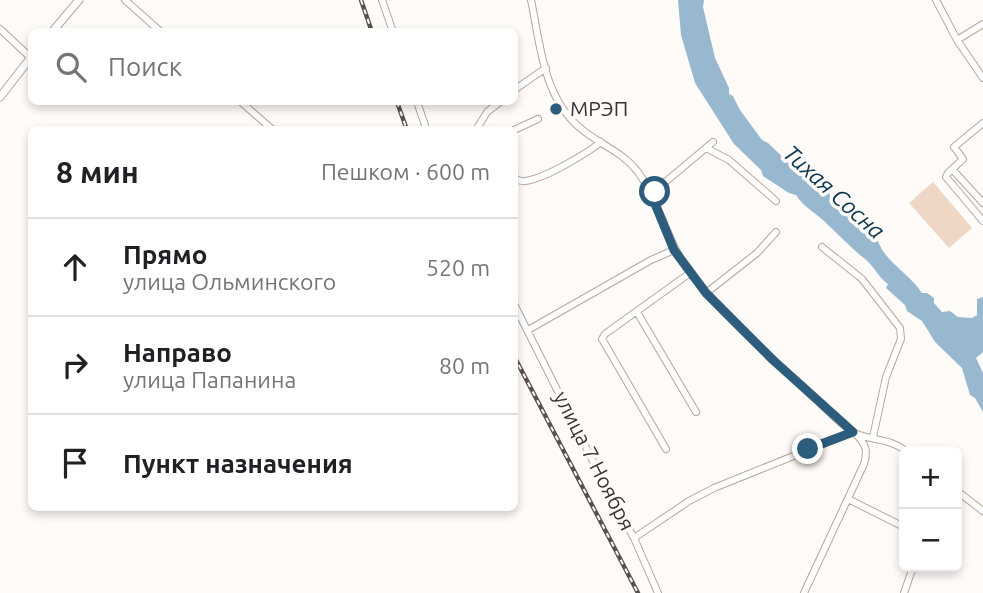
<!DOCTYPE html>
<html lang="ru">
<head>
<meta charset="utf-8">
<style>
	:root { --surface:#fff; --page:#f6f6f6; --text:#202124; --muted:#757577; --line:#e0e0e0 }
	body { margin:0; font-family:Ubuntu,sans-serif; background:var(--page); color:var(--text) }
	.controls { position:absolute; right:21px; bottom:21px; display:grid; overflow:hidden; border-radius:10px; box-shadow:0 4px 10px #0003 }
	.controls button { width:63px; height:63px; display:grid; place-items:center; padding:0; border:0; border-bottom:2px solid var(--line); background:var(--surface); color:var(--text); font:35px sans-serif }
	.stop { position:absolute; width:21px; height:21px; margin:-16px; border:5px solid #2d5d7c; border-radius:50%; background:#fff }
	.stop.end { background:#2d5d7c; border-color:#fff; box-shadow:0 2px 7px #0008 }
	.list { margin:0; padding:0; list-style:none }
	h2 { display:flex; justify-content:space-between; align-items:center; height:91px; margin:0; padding:0 28px; font-size:30px }
	h2 small { font-size:23px; font-weight:400; color:var(--muted) }
	.list li { display:grid; grid-template-columns:46px 1fr auto; gap:21px; align-items:center; box-sizing:border-box; height:98px; padding:0 28px; border-top:2px solid var(--line) }
	.list b { display:block; font-size:26px; white-space:nowrap }
	.list p { margin:0; font-size:23px; white-space:nowrap; color:var(--muted) }
	.list em { font-size:23px; font-style:normal; color:var(--muted) }
	.icon { flex:none; width:38px; height:38px; fill:none; stroke:currentColor; stroke-width:2; stroke-linecap:round; stroke-linejoin:round }
	.map { position:relative; flex:none; width:983px; height:593px; overflow:hidden }
	.search { position:absolute; background:var(--surface); box-shadow:0 4px 10px #0003; left:28px; top:28px; width:490px; height:77px; display:flex; align-items:center; gap:18px; box-sizing:border-box; padding:0 24px; border-radius:10px; color:var(--muted); font-size:26px }
	.panel { position:absolute; background:var(--surface); box-shadow:0 4px 10px #0003; left:28px; top:126px; width:490px; height:385px; border-radius:10px }
	.map>svg:first-child { display:block }
	.green { fill:#eed8c5 }
	.water { fill:#97b8cf }
	.lines { fill:none; stroke-linecap:round; stroke-linejoin:round }
	.minor-casing { stroke:#b5a79b; stroke-width:8 }
	.major-casing { stroke:#b5a79b; stroke-width:9 }
	.minor { stroke:#fff; stroke-width:6 }
	.major { stroke:#fff; stroke-width:7 }
	.rail-casing { stroke:#58524e; stroke-width:4.5 }
	.rail { stroke:#fefbf9; stroke-width:2; stroke-dasharray:5; stroke-linecap:butt }
	.route { stroke:#2d5d7c; stroke-width:9 }
	.poi-dot { fill:#2d5d7c; stroke:#fefbf9; stroke-width:2.5 }
	.labels { text-anchor:middle; stroke-width:7; stroke-linejoin:round; paint-order:stroke }
	.poi-label { font-size:21px; fill:#3a342f; stroke:#fefbf9; text-anchor:start }
	.street-label { font-size:21px; fill:#3a342f; stroke:#fefbf9 }
	.water-label { font-size:23px; font-style:italic; fill:#09354e; stroke:#fefbf9 }
</style>
</head>
<body>
<div class="map">
<svg width="983" height="593" viewBox="0 0 983 593">
	<rect width="100%" height="100%" fill="#fefbf9"/>
	<path class="green" d="M933,182L972,228L949,248L909,203Z"/>
	<path class="water" d="M678,0H704L703,7L715,58L729,88V94L733,96L740,110L762,140L768,143L793,167L807,176L809,182L814,181L830,194V200L840,204L866,232L872,233L871,236L875,241H878C885,262 911,275 922,293H927L934,298V303L942,312L950,311L958,317L972,318L977,315V299L983,297V352L976,358L983,373V412L975,398L970,395L962,368L935,342L922,321L907,311L905,305L886,288L888,284C878,277 874,266 865,259C851,248 841,237 828,225C818,214 804,208 796,195L789,193L763,176L761,170L734,144L695,83L681,35Z"/>
	<g class="lines">
		<g class="minor-casing">
			<path id="minor" d="M125,0L161,32
				M382,0L393,32
				M531,0C540,43 543,96 579,127C598,144 622,151 638,172C661,204 667,244 692,275C728,321 774,360 816,399C826,409 845,429 857,434C874,441 889,438 906,451
				M936,0L957,40L983,78
				M0,29L30,57
				M957,40L983,24
				M514,90L546,68
				M241,102L273,130
				M417,102L425,125
				M983,123L954,147L963,159L948,173L946,177L983,221
				M476,130L487,112L500,102
				M514,130L538,119
				M706,148L729,160L776,201
				M952,169L983,203
				M514,178C518,180 521,182 525,181C544,179 586,154 601,142
				M651,194L713,142
				M822,247L862,279L900,328L901,339L886,377L873,437
				M706,293L757,253L776,232
				M514,304L611,497L634,538L658,593
				M637,312L696,412
				M528,330L651,260L674,250
				M666,449L602,339L605,334L690,273
				M957,491L983,511
				M848,499L904,527
				M634,538L689,501L714,488L853,432
				M804,593L864,464C868,450 866,445 856,434
				M904,593L913,567"/>
		</g>
		<g class="major-casing">
			<path id="major" d="M52,32L79,0
				M0,97L32,56"/>
		</g>
		<use href="#minor" class="minor"/>
		<use href="#major" class="major"/>
		<g class="rail-casing">
			<path id="rail" d="M361,0L372,32
				M397,102L407,130
				M514,356L638,593"/>
		</g>
		<use href="#rail" class="rail"/>
	</g>
	<g class="lines">
		<path class="route" d="M655,192L651,194L674,250L706,293L773,360L853,432L808,449"/>
	</g>
	<circle class="poi-dot" cx="556" cy="109" r="7"/>
	<g class="labels">
		<g class="poi-label">
			<text x="570" y="116">МРЭП</text>
		</g>
		<g class="street-label">
			<text transform="translate(594 461) rotate(63)" y="7">улица 7 Ноября</text>
		</g>
		<g class="water-label">
			<text transform="translate(834 192) rotate(42)" y="8">Тихая Сосна</text>
		</g>
	</g>
</svg>
<div class="controls">
<button>+</button>
<button>−</button>
</div>
<div class="stop" style="left:655px;top:192px"></div>
<div class="stop end" style="left:808px;top:449px"></div>
<div class="search"><svg class="icon" aria-label="search" viewBox="0 0 24 24"><circle cx="10" cy="10" r="6"/><path d="M15 15l6 6"/></svg>Поиск</div>
<section class="panel">
<h2>8 мин<small>Пешком · 600 m</small></h2>
<ul class="list">
<li><svg class="icon" aria-label="ahead" viewBox="0 0 24 24"><path d="M12 20V5M6 11l6-6 6 6"/></svg><div><b>Прямо</b><p>улица Ольминского</p></div><em>520 m</em></li>
<li><svg class="icon" aria-label="right" viewBox="0 0 24 24"><path d="M7 20v-9h11M14 6l5 5-5 5"/></svg><div><b>Направо</b><p>улица Папанина</p></div><em>80 m</em></li>
<li><svg class="icon" aria-label="arrive" viewBox="0 0 24 24"><path d="M6 21V4h12l-3 4 3 4H6"/></svg><div><b>Пункт назначения</b></div></li>
</ul>
</section>
</div>
</body>
</html>
